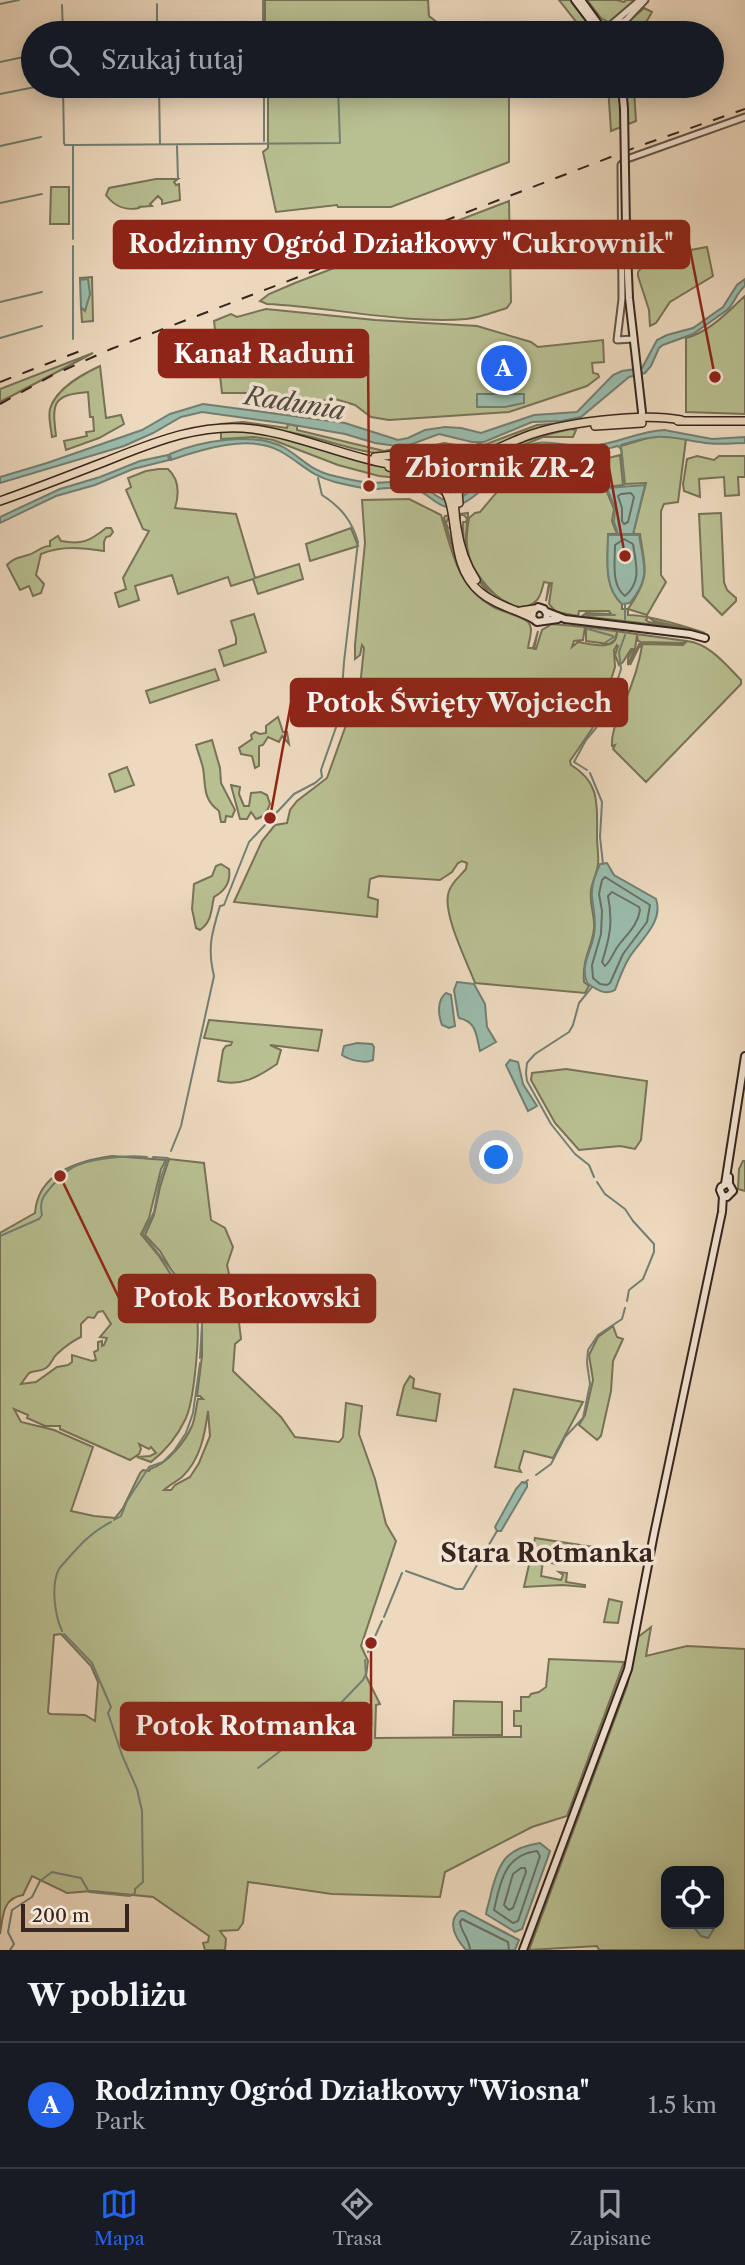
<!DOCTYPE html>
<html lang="pl">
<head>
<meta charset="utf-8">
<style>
	:root { --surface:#171b24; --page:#242831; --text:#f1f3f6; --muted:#9ea1a6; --line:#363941; --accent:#2563eb }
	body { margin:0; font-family:"Libre Caslon Text",serif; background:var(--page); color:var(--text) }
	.controls { position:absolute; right:21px; bottom:21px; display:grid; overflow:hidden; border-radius:14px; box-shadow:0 4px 18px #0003 }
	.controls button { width:63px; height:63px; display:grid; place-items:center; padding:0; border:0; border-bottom:2px solid var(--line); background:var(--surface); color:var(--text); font:35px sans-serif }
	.scale { position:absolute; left:21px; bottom:18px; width:108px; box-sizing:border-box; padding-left:7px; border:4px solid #37251f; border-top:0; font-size:19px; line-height:24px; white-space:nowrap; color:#37251f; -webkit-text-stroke:5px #f3e6d5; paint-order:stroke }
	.you { position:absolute; left:497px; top:1158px; width:24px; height:24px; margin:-18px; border:5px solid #fff; border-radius:50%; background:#1a73e8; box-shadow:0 0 0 10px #1a73e833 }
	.badge { display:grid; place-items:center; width:46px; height:46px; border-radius:50%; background:var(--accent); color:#fff; font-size:23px; font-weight:700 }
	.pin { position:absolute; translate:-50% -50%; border:4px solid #fff; box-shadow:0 2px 7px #0006 }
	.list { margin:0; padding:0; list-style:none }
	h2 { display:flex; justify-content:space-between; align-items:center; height:91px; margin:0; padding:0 28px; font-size:30px }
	h2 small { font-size:23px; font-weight:400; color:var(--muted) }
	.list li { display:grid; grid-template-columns:46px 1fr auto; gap:21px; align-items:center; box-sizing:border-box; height:126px; padding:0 28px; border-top:2px solid var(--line) }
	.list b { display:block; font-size:26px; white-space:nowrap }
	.list p { margin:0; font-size:23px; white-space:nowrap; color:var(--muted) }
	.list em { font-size:23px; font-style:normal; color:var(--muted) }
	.icon { flex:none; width:38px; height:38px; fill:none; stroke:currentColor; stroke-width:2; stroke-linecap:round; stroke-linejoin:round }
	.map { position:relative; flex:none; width:745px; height:1950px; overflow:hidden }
	.search { position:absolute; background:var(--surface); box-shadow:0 4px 18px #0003; left:21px; right:21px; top:21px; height:77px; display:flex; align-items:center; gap:18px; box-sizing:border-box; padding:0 24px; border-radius:38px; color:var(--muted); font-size:26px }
	.sheet { height:217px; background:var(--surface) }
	nav { display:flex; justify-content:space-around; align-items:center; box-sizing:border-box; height:98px; border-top:2px solid var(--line); background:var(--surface); font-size:19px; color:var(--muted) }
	nav a { display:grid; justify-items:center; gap:4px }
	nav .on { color:var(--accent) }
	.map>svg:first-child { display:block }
	.green { fill:#b8bf91; stroke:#787258; stroke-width:2; fill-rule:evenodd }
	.water { fill:#9abbab; stroke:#727f73; stroke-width:2 }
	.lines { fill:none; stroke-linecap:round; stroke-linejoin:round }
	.shore { stroke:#687065; stroke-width:2 }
	.stream { stroke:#727f73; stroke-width:2 }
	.tertiary-casing { stroke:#645247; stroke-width:9 }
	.secondary-casing { stroke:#37251f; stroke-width:10 }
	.primary-casing { stroke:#37251f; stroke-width:10 }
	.tertiary { stroke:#f3e6d5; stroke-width:5 }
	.secondary { stroke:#f3e6d5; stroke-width:6 }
	.primary { stroke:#edd9be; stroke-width:7 }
	.rail { stroke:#37251f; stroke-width:2; stroke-dasharray:12 12; stroke-linecap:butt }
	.secondary-bridge-casing { stroke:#37251f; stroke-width:10; stroke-linecap:butt }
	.primary-bridge-casing { stroke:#37251f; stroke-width:10; stroke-linecap:butt }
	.secondary-bridge { stroke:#f3e6d5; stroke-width:6 }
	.primary-bridge { stroke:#edd9be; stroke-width:7 }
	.labels { text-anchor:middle; stroke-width:7; stroke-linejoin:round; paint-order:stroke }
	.water-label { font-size:26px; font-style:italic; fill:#504a42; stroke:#f3e6d5 }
	.neighbourhood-label { font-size:26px; font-weight:bold; fill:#37251f; stroke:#f3e6d5 }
	.leader { fill:none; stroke:#8f2418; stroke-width:2.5 }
	.callout-dot { fill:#8f2418; stroke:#f3e6d5; stroke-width:2.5 }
	.callout { fill:#8f2418; stroke:#8f2418; stroke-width:2.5 }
	.callout-label { font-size:26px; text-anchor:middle; font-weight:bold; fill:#fff }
</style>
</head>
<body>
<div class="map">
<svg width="745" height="1950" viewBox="0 0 745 1950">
	<rect width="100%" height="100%" fill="#edd9be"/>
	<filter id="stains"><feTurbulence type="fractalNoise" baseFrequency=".00286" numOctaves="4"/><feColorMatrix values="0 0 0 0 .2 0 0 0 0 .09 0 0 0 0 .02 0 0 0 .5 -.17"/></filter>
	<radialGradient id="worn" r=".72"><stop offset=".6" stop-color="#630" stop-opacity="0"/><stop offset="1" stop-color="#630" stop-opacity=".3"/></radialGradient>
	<path class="green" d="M265,0H428L429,16L438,23L508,22V33H265Z
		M559,0H573L596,33H585Z
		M587,0H617L624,2L626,0H637L610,23L601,18Z
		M644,8L652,12L640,33H616Z
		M276,86H509V162L391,207H338L337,205L276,212L263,152L268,148V97L276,93Z
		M608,86H618L621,109L627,108L625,86H636V89H634L636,121L611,131Z
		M156,179H178L174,182L176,185L179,184L180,200L162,204V200L158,196L150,204L152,206L139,207V208C125,211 115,207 106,195L109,188Z
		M51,187H69V224H50Z
		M509,201L511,302L507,308C494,312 479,318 466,319C404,324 331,307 267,304L260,301L269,294L295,283Z
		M707,247L713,276L670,302L656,323L650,326L649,310L638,276V272L642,267V259Z
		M92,277L93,321L82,322L81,307L84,310L90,294L85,279L80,280V278Z
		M745,296V414L686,412V338C711,331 726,313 745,296Z
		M266,309L375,320L477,326L531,342L538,347L603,340L604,362L592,363L593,373L598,374L599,377L587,386L509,412L389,420L371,417L355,405L335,399L295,405L246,393H222L214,321L231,314L237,317Z
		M93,353L0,402V389Z
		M100,366L106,418L121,415L124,424L99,438L66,450L64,441L87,436L86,432L94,431L93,417H90L88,392C52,395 52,403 56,436L52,437C51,428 48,417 50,409C56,388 83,374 100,366Z
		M243,422L287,428L288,424L297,426V430L384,451L394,449L411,451L444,443L475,448L478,443L484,445L537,425L576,422L446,465H411L386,459L427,453L442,455L441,460L448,462L449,454L396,451L395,455C363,454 334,442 303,435C276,429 249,427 221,427V424Z
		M571,429L576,430L573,437H543L516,448L478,478L464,493L453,497L443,495L421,480L379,476L338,465L273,440L254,437L221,439V431H248L276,435L379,464L403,475L429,479L440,486L437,490H441L445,495L449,494C437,469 411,476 390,465L434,470L436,472L473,462C463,471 457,479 456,493L461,492L464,490L460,489C468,452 539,436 571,429Z
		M654,436H671L686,439L678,502L664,504L661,511V575L666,582L647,615L628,609C651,576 645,571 640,534H633L646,483L625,484L621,446Z
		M620,455L623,485L605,487L614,509L612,521L617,534H608C608,558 603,587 622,604V609H628V615C648,615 687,627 705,633L654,621L648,617L646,620L649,622L682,628L582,616L586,613L611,614L609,611H579L578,616L556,612L549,604L552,583H550L546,601L549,583L544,582C542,588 541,597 536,601C512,623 475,578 469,556C465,543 467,531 469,518L475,513L480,512L502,486L531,469L554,460L589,463Z
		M697,456L714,460L719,456H745V477H738L739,495L725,496L724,477L699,479L700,497L684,491L683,484L687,459Z
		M159,469H168C180,480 179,495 175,508L236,514L255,578L299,564L303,579L258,594L253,579L231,586L228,577L178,594L172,575L135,586L139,600L119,607L115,593L126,589L123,578L149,531L143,529L126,490L131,487L128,478L146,471Z
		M409,499L441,515C452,551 457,587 493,607C502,612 522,616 528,622C534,628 529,640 528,648H533L538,631L534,649H536L542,630L552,624L585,627L583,640L574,641L572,647L578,642C592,644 617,652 617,632L615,640L609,644L586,641V627L686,641L683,643L641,642L638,641L637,635L635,649L628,665V658L633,649H631L623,662L619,665L615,655L618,646L617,645L614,650L615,667L603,704L592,729L570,761L571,765C601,783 597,806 597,837C597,846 599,855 598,864C597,873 592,882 591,890C589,903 595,915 594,928C592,949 582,957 584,982L589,986L585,993L475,983C467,962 441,911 449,891C452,882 460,876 466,869L467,863L462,861L458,863L452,872L440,880L379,876L370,879L368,897L378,900L377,917L234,902L262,841L275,825L287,823L290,810L297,801L327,778L346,725L350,701L360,687L364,648L362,645L360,655L355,659V645L365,543L362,500Z
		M468,513V515C467,526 465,537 466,548C469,580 498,601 525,610C483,606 461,559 463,522H466L467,519L464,515H460V524L458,516H455C460,547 462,566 482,591C460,571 458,544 453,517H449L446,523L448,528L452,527C456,555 462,584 488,600C499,607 514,611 523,616C466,603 458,567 444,518L445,516Z
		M721,513L724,582L727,590L736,598V601L722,615L703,596L699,514Z
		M106,528H111L113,532L110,536L106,537L104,542V551C84,548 62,545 41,554L36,575L44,584L41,593L33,596L29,586L20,590L7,565C15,557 19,558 28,555C37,553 40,546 50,546V541L58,536L61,541C82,545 90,541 106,528Z
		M351,528L358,546L310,561L306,544Z
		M254,614L266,652L224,666L219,650L236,644V638L231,621Z
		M687,641C710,644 725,664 741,680V684L646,782L613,749L615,745L612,746C611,730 619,718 624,704C632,685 639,665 642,646L639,647L630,665L639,644L683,645Z
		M215,669L219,680L150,703L146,691Z
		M278,717L283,732H287L289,744L282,736L279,742L268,737L263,745L259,746V766L255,768L252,756L241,754L239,748L252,739L251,735L255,732L260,734L266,733V726Z
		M212,740L220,768L221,783L235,810L232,817L226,816L225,822H221L219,811C202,799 206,785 203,768C201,760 198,752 196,745Z
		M127,767L134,785L115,792L109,774Z
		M231,785L240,787L239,794L244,806H249L251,793L261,792L267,795L270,804C267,812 264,817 256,819L251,812L247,819H240Z
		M221,864L229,869C231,882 225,891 214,897C211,910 212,922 200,930L196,928L192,909L194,884L212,876L216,866Z
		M209,1020L322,1030L318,1051L270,1045L281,1050L277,1064C258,1077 241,1087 218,1081L223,1050L226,1046L231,1045L232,1042L204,1038Z
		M566,1069L647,1081L641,1140L635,1149L620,1146L579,1150L555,1123L531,1080L532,1073Z
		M112,1156L166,1160L161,1169L149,1218L141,1234L159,1256L184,1295C188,1298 193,1302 195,1307C202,1325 194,1403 185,1420C177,1437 165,1451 151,1462L137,1457L150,1456L156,1453L151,1447L149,1449L139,1444L141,1449L139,1454L130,1460L60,1429V1426H45L27,1418L28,1415L14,1409L21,1422L54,1430L93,1447L71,1511L94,1516L115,1518L123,1508L140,1473L143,1470L149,1471L150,1469C167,1464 185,1442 192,1426C195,1419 196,1408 198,1399H203L200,1396H197L202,1356V1313L197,1303L172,1271L160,1251L145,1235L154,1215L160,1187L169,1159L204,1163L211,1220L225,1228L233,1247L227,1265L238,1314L241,1339L235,1344L233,1371L281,1417L295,1437L339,1442L343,1437L346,1403L362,1406L359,1434L375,1479L386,1524L396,1541L361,1646L368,1661L366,1676L380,1704L376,1705L375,1738L521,1737V1726H514V1711H521V1697H529L531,1694L539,1692L546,1687L549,1659L624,1662L567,1816L532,1827L445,1872L440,1897L332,1894L248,1882L243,1923L238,1930L220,1931L226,1939L225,1950H205L203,1943L208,1942L209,1936L153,1897L92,1891L67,1893L32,1876L23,1895C2,1898 3,1917 0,1934V1233L35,1213C38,1173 77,1161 112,1156ZM103,1311L111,1324L100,1337L107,1338L104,1345L102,1346V1341L98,1342V1350L94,1352L96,1360L92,1361L72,1355V1362L68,1365L57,1367L36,1382L21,1384L29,1373C35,1370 40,1372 46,1368C52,1364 52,1358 57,1354C63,1348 74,1340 81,1337V1324L88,1317L94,1318L98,1312ZM208,1411L210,1436L199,1463L190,1477L175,1485L171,1490H164C169,1485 176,1482 182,1477C201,1459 205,1433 208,1411ZM61,1634L91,1666L98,1682L95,1721L85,1715L50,1714L48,1712L54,1635Z
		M743,1161H745V1191L738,1189L739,1169Z
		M613,1326L617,1337L623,1339L613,1361L611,1391L601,1436L597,1440L579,1425L585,1415L593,1380L589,1355L598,1337Z
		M410,1376L414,1379L413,1388L440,1394L436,1421L397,1415L404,1386Z
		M514,1389L583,1402L553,1458L524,1451L519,1468L521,1472L495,1467Z
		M535,1538L593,1547L594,1550L591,1562L581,1560L579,1557L566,1552L558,1554L556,1564L543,1561L541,1576L561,1580L563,1575L559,1572L567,1573L566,1582L585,1585V1587L562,1585L524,1587Z
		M609,1599L622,1602L618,1623L604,1622Z
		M651,1627L646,1656L687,1646L745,1649V1950H599L597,1946L529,1950L627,1686L638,1637ZM666,1871H719V1924H666Z
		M454,1701L502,1702V1735H453Z"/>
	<path class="water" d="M88,279L90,294L85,311L81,307L80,280Z
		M745,279V286C736,293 735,303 727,310L693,334L663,345L659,348L651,366L645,373L629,377L581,417L562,421L532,422L484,442H472L439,434L404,447L375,443L345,434L282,423L202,412L181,417L153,433L124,446L0,483V477L47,463L142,430L170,414L203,404L345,423L398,440L408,438L425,430L445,427L461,428L481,433L534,415L577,412L613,375L622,371L642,368L657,340L667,335L693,328L723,307L737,285Z
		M477,394H524V403L505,407H477Z
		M664,430L712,439L745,437V443C732,443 718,445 705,443C666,437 661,432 621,445V449L618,446C606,449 594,453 582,453C557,453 544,442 520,456C499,468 471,510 447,507C435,505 427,492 415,489C402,485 385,489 372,489C360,488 347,485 335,482C309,475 303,464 280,451C250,434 202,449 171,460L170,454C200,441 255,431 285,448C300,457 312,471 330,475C343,478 358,482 372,483C386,483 401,480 415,483C428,486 438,502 452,501C466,501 499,461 514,452C544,433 561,449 592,446C617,444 639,431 664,430Z
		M168,455L169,460L133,469L95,485L56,496L0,523V517L60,489L100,477L140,461Z
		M645,485L633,534H618L614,522L615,508L607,488Z
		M608,535H639C644,566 651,577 630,603L622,604C603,587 608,559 608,535Z
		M607,863L614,875L656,899C664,922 640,940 629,958C623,968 619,979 615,990C605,996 596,989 587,983C580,965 591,952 594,935C597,921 593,909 592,896C591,885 596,874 600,864Z
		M457,982L474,984L485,1004L487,1027L496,1042L480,1051C476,1035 477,1022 459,1018L458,1015L454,990Z
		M446,993L451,995L455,1026L449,1028L442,1025C438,1014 437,1000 446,993Z
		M357,1043L372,1044L374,1047L373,1060C365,1064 349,1060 342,1055L344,1046Z
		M510,1060L518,1062L523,1084L537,1106L528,1111L506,1065Z
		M522,1482L527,1483V1487L501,1531H497L495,1527L516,1489Z
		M540,1843L550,1851L522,1929L515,1932L486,1914C487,1907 490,1900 491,1893C499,1862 506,1848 540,1843Z
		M460,1911H464L519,1940L515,1950H466C456,1939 446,1922 460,1911Z
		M691,1924H717L708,1938L701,1936Z"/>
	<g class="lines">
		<path class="shore" d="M631,493L634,497L628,522L624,524L622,521V508L618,496L621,494Z
			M624,539L633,544C636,564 642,582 625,596C611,586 615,561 615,545Z
			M605,877L650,905L647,922L623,954L610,983L607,985L600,984L593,978L592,965L601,934L602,911L599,894L602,880Z
			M612,892L639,907L640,910C638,925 627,934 618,946C613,953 611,961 605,966L602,962C610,937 613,922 608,896Z
			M537,1851L540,1856L518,1921L513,1923L494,1910C500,1883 504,1855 537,1851Z
			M521,1868H525L526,1872L513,1908L509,1910L504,1905L513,1874Z
			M470,1950C470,1940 461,1932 460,1922L462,1919L508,1942L509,1950"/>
		<path class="stream" d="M263,0V33
			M0,4L19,0
			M157,4V33
			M62,5L63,33
			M0,62L33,55
			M63,86L64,143L65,145H73V239
			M159,86L160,144
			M264,86V141
			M0,94L40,86
			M73,145L340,143L338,86
			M0,146L41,137
			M177,146L178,179
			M0,203L42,194
			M0,302L42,292
			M0,338L42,326
			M73,339V246
			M621,448L623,468
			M457,468L466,466
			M623,470L624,486
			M435,472L452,469
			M442,473L449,491
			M585,615H615
			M625,620V604
			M588,629L613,636
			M606,642L614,637
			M587,770L574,762L586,740L596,728L614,691L621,669L619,652L625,635
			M590,773L602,802L600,837L603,864
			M592,987L579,1003L573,1025L569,1032L535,1054L527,1063L526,1073L527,1081L551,1124L575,1154L589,1165L594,1177
			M171,1151L181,1126L214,976C207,948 212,932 220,906L224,905L249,842L294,794L315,783L322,777L321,770L340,716L344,662L358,542C352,521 341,507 322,495L318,478
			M153,1157L168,1158L160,1180L154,1212L143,1234L198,1304L202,1324L200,1358
			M597,1182L605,1194L625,1209L633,1221L654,1244V1252L643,1279L629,1290L627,1301
			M0,1236L39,1219L42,1215C39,1201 43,1196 52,1186C58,1179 64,1172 72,1168C89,1158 127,1155 147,1157
			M536,1475L551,1464L565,1437L583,1418L590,1384L587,1363L588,1350L598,1335L622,1319L625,1308
			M524,1483L528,1480
			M114,1520L121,1516L127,1501L149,1467L163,1462L174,1451L186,1433L193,1413L200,1363
			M406,1571L456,1589H463L497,1531
			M384,1617L402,1573
			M62,1631C55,1616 51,1587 58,1571C59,1568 63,1564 65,1562C79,1546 91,1532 111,1522
			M368,1652L382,1621
			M258,1768L334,1710L363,1680L366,1674L365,1660
			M10,1950L14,1944L8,1932L12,1910L32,1897L40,1881L52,1872L81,1878L89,1892L130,1896L135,1893V1889L143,1882L142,1811L137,1789L122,1755L108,1713L111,1707L92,1663L64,1634"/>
		<g class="tertiary-casing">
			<path id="tertiary" d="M605,30L640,0
				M601,33L626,20L645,0
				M633,339L617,340L622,299L621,165L627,159L745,117"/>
		</g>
		<g class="secondary-casing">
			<path id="secondary" d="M575,0L600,33
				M581,0L605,33
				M622,86L624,109
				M626,228L629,298L642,412L641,421
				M547,612L565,619L690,634L705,638
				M546,620L547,614L544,609L538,607L533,611L532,618L537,622L558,619
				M725,1184L745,1056
				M726,1184L721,1187L720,1190L722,1195L727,1197L733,1191L729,1184V1177
				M523,1950L628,1669L654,1534L722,1212L723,1196"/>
		</g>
		<g class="primary-casing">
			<path id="primary" d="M678,421H745
				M595,426L642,423
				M375,457L434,451L444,454L452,461
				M389,467C404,474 427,472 439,483C463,505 445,563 480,592C495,605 515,609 532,618
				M454,470C453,506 455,549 476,580
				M0,501C35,489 70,475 104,462C152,443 201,422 253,429C315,437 375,473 439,467C470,464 496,448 524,437C559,423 643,412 681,420
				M459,503C456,483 463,472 478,460
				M521,611L534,609"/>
		</g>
		<use href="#tertiary" class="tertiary"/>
		<use href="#secondary" class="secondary"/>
		<use href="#primary" class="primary"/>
		<path class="rail" d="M0,382L88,348
			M0,404L53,375L111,349L642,145L745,109"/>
		<g class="secondary-bridge-casing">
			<path id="secondary-bridge" d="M624,109L626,228"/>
		</g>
		<g class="primary-bridge-casing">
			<path id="primary-bridge" d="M452,461L454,470"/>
		</g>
		<use href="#secondary-bridge" class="secondary-bridge"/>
		<use href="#primary-bridge" class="primary-bridge"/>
	</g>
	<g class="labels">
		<g class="water-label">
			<text transform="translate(295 403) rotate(9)" y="9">Radunia</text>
		</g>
		<g class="neighbourhood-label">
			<text x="547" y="1562">Stara Rotmanka</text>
		</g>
	</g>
	<path class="leader" d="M715 377L689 244M369 486L368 354M625 556L609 468M270 818L291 703M60 1176L119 1298M371 1643L371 1726"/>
	<g class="callout-dot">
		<circle cx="715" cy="377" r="7"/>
		<circle cx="369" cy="486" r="7"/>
		<circle cx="625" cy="556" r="7"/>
		<circle cx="270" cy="818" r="7"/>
		<circle cx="60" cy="1176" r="7"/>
		<circle cx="371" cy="1643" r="7"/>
	</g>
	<g class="callout">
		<rect x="114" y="221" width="575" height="47" rx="7"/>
		<rect x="159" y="330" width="209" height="47" rx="7"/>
		<rect x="391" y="445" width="218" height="47" rx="7"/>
		<rect x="291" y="679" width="336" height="47" rx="7"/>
		<rect x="119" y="1275" width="256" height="47" rx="7"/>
		<rect x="121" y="1703" width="250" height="47" rx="7"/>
	</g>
	<g class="callout-label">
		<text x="401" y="253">Rodzinny Ogród Działkowy "Cukrownik"</text>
		<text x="264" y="363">Kanał Raduni</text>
		<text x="500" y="477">Zbiornik ZR-2</text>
		<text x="459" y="712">Potok Święty Wojciech</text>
		<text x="247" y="1307">Potok Borkowski</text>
		<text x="246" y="1735">Potok Rotmanka</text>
	</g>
	<rect width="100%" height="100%" filter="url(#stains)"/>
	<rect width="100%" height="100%" fill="url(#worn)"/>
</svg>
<div class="controls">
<button><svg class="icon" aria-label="locate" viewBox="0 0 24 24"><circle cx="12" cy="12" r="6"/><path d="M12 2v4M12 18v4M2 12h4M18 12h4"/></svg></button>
</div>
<div class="scale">200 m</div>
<div class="you"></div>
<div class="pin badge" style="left:504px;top:368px">A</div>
<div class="search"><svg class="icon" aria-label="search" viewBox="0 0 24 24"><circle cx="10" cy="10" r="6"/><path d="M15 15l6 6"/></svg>Szukaj tutaj</div>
</div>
<section class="sheet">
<h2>W pobliżu<small></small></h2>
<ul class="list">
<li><span class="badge">A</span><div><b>Rodzinny Ogród Działkowy &quot;Wiosna&quot;</b><p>Park</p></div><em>1.5 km</em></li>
</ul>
</section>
<nav>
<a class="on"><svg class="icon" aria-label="map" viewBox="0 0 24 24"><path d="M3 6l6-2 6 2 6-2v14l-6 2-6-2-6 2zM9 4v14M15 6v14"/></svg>Mapa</a>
<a><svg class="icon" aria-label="directions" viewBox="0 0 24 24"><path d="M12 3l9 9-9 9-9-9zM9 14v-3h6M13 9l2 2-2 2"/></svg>Trasa</a>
<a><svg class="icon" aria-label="saved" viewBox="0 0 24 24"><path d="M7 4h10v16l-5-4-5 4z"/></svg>Zapisane</a>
</nav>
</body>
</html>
